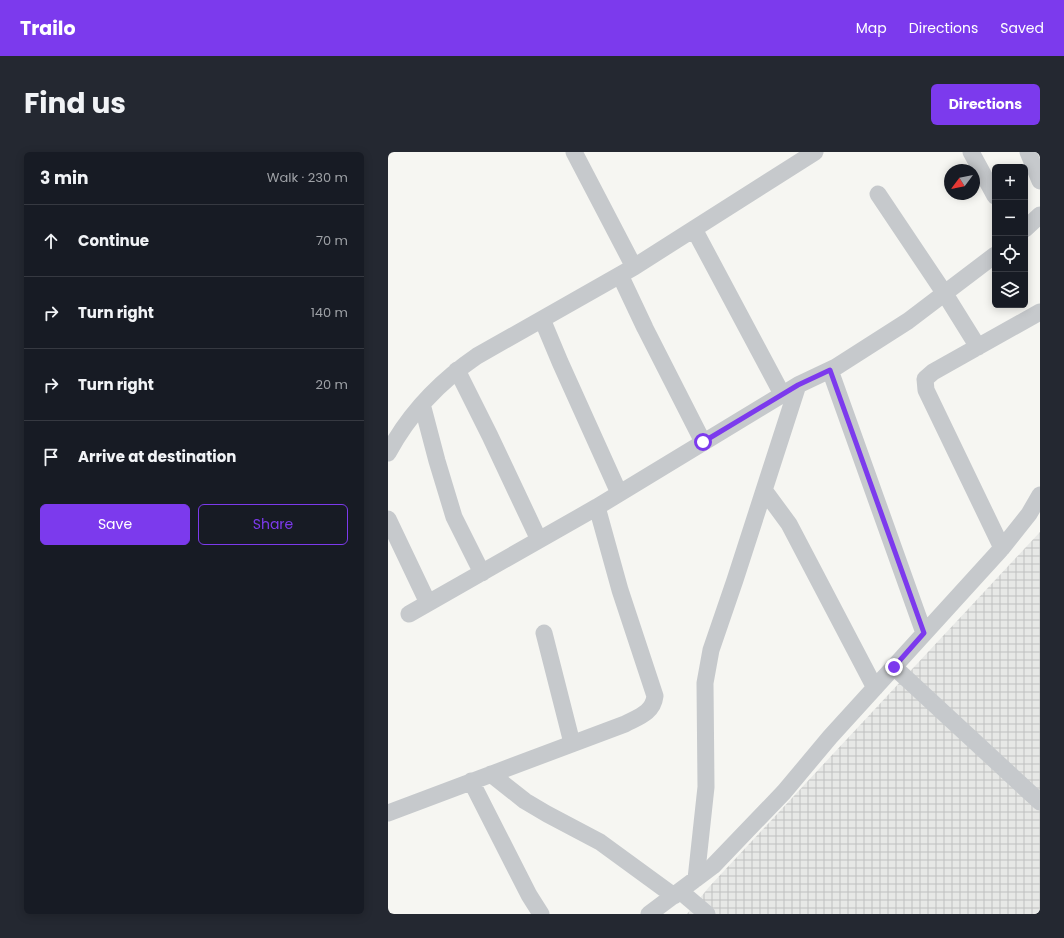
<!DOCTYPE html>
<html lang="en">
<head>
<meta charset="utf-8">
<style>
	:root { --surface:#171b24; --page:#242831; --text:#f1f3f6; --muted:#9ea1a6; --line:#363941; --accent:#7c3aed }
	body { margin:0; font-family:Poppins,sans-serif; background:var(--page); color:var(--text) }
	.controls { position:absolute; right:12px; top:12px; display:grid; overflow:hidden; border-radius:6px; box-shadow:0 2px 10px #0003 }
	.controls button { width:36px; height:36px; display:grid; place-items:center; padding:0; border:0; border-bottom:1px solid var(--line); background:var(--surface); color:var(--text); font:20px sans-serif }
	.compass { position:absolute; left:556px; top:12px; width:36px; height:36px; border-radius:50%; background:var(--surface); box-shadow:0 2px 10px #0003; rotate:238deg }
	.stop { position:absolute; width:12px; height:12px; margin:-9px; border:3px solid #7c3aed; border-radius:50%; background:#fff }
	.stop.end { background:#7c3aed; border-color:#fff; box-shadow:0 1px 4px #0008 }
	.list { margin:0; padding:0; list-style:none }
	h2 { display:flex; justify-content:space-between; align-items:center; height:52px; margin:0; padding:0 16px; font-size:17px }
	h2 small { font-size:13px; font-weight:400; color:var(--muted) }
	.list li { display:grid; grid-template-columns:26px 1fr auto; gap:12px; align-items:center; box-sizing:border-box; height:72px; padding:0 16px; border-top:1px solid var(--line) }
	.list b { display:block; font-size:15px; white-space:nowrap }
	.list em { font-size:13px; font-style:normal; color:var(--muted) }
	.actions { display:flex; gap:8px; padding:12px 16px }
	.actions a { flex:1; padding:9px 0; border:1px solid var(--accent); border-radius:6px; text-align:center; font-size:14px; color:var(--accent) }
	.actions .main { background:var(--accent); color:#fff }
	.icon { flex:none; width:22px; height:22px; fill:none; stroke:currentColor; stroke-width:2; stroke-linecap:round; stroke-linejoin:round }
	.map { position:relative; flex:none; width:652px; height:762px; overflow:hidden; border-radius:6px }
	header { display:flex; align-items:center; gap:24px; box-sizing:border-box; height:56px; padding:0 20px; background:var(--accent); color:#fff }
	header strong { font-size:19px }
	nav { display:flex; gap:22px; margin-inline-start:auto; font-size:14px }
	.intro { display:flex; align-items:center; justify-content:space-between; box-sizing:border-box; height:96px; padding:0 24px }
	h1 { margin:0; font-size:28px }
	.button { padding:10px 18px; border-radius:6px; background:var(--accent); color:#fff; font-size:14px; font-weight:700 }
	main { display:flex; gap:24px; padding:0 24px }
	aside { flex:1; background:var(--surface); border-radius:6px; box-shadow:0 2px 10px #0003 }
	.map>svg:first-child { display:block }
	.industrial { fill:url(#industrial-grid) }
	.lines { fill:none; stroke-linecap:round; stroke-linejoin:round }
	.minor { stroke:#c6c9cc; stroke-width:17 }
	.route { stroke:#7c3aed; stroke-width:5 }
</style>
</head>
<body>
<header>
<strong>Trailo</strong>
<nav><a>Map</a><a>Directions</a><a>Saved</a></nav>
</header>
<div class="intro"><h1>Find us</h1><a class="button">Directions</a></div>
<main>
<aside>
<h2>3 min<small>Walk · 230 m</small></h2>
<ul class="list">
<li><svg class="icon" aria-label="ahead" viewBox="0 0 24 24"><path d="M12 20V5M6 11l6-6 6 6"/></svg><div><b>Continue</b></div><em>70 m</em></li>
<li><svg class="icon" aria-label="right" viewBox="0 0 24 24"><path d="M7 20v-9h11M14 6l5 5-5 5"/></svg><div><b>Turn right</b></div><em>140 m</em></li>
<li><svg class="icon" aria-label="right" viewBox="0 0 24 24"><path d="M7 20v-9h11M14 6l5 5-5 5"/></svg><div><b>Turn right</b></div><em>20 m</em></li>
<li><svg class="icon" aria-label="arrive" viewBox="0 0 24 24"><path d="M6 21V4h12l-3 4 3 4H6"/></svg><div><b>Arrive at destination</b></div></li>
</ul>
<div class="actions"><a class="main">Save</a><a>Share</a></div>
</aside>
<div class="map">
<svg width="652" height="762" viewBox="0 0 652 762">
	<defs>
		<pattern id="industrial-grid" width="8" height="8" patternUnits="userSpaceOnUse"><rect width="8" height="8" fill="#e7e8e6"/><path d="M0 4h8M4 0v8" fill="none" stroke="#bfc1c0"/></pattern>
	</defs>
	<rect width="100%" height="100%" fill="#f6f6f2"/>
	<path class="industrial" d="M652,380V762H299L321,735Z"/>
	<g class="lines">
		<path class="minor" d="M186,0L246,115
			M583,0L607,44
			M640,0L652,29
			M490,42L557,142L590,195
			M306,77L394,242
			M637,77L652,63
			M232,123L257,176L315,290
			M154,167L172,210L231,341
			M69,218L102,284L151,388
			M442,218L536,481
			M34,252L49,309L66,365L94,421
			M0,301C22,260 51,230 89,204L246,115L427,0
			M376,338L401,372L487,536
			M0,367L40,451
			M614,396L538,238L537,227L545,220L652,160
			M21,462L209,355L410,233L448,215L520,169L607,103
			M156,481L184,591
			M506,515L652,650
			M103,622L137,649L159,662L212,690L286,744
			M83,629L141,743L153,762
			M0,661L237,572C250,565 265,561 267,544L232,438L209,355
			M308,727L318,635L317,531L323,498L347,428L410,233
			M292,739L319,762
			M261,762L325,714L396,640L442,585L614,396L641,362L652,343"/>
	</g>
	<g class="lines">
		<path class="route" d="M315,290L410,233L442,218L536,481L506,515"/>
	</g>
</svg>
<div class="controls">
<button>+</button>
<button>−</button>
<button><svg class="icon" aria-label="locate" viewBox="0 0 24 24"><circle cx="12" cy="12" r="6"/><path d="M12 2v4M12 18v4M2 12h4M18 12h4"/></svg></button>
<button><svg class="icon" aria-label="layers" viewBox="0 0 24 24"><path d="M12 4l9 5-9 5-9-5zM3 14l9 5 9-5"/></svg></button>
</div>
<svg class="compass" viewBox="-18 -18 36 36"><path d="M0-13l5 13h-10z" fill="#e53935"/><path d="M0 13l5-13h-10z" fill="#9ea1a6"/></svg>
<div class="stop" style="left:315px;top:290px"></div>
<div class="stop end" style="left:506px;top:515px"></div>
</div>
</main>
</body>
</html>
